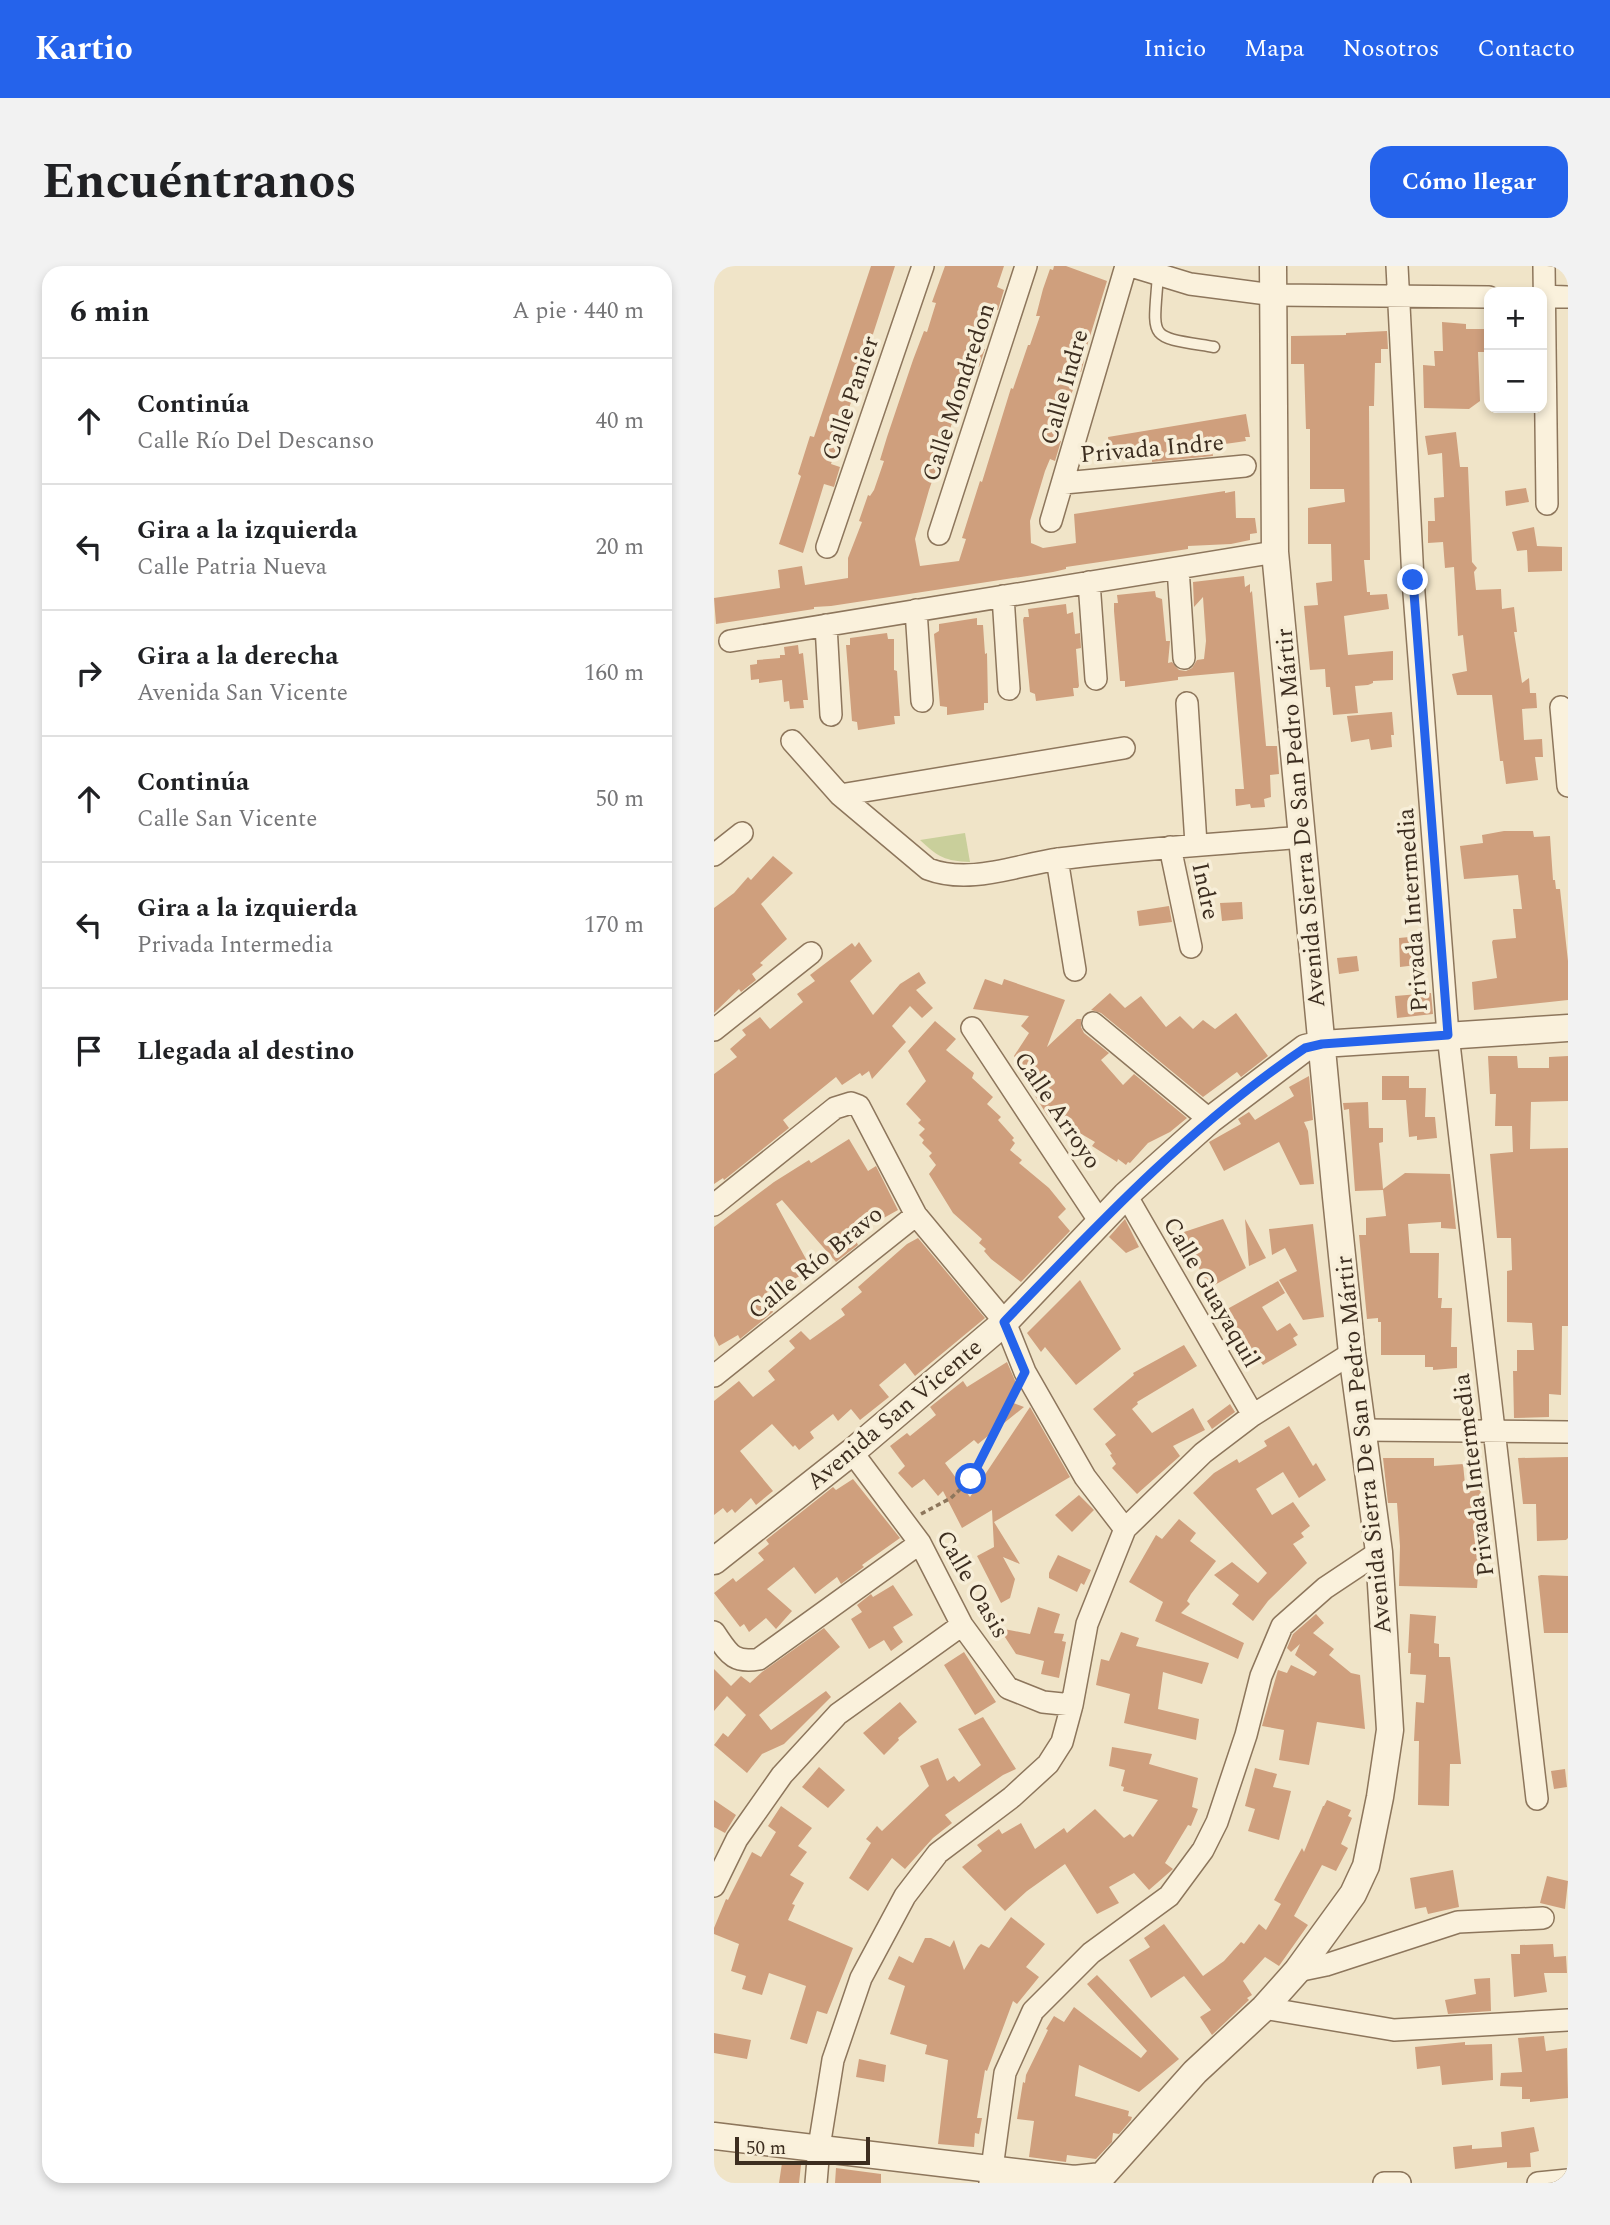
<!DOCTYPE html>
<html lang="es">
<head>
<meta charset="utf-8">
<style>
	:root { --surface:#fff; --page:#f2f2f2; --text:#202124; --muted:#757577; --line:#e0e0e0; --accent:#2563eb }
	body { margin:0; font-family:Spectral,serif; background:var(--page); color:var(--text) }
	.controls { position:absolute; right:21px; top:21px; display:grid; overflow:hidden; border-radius:14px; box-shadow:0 4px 10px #0003 }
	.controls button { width:63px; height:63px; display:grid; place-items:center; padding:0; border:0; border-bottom:2px solid var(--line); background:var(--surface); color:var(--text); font:35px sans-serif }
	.scale { position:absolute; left:21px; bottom:18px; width:135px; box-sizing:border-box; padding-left:7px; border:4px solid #3d2e20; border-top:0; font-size:19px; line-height:24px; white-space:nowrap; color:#3d2e20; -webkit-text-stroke:5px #f7eed8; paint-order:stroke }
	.stop { position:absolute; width:21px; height:21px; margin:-16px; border:5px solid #2563eb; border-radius:50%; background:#fff }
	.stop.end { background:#2563eb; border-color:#fff; box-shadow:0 2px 7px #0008 }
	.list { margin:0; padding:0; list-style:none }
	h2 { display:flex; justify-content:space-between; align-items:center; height:91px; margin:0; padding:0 28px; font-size:30px }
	h2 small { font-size:23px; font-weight:400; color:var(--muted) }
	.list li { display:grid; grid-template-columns:46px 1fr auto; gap:21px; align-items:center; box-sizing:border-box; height:126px; padding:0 28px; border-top:2px solid var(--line) }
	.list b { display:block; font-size:26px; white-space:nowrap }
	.list p { margin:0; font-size:23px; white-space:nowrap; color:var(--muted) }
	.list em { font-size:23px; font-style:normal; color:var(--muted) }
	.icon { flex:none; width:38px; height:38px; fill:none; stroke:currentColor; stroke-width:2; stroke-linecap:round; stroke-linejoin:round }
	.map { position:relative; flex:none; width:854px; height:1917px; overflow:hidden; border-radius:21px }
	header { display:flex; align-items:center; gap:42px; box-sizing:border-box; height:98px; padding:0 35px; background:var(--accent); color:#fff }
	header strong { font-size:33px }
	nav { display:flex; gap:38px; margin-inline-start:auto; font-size:24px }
	.intro { display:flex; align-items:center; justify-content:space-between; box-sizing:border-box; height:168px; padding:0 42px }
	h1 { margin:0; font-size:49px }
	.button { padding:18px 32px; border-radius:21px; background:var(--accent); color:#fff; font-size:24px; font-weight:700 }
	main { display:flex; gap:42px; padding:0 42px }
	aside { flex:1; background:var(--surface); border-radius:21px; box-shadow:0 4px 10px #0003 }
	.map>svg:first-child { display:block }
	.green { fill:#c9cf9b }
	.building { fill:#cf9f7d }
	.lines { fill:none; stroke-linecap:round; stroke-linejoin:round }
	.service-casing { stroke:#8d765c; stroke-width:13 }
	.minor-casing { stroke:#8d765c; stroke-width:24 }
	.tertiary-casing { stroke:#8d765c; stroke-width:29 }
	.path { stroke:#8d765c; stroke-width:3.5; stroke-dasharray:5 3.5; stroke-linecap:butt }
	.service { stroke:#faf1dc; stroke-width:10 }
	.minor { stroke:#faf1dc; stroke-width:21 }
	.tertiary { stroke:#faf1dc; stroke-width:26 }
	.route { stroke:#2563eb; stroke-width:9 }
	.labels { text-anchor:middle; stroke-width:7; stroke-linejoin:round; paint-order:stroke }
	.street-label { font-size:24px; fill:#3d2e20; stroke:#f7eed8 }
</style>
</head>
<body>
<header>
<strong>Kartio</strong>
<nav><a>Inicio</a><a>Mapa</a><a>Nosotros</a><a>Contacto</a></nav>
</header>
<div class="intro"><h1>Encuéntranos</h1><a class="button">Cómo llegar</a></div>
<main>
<aside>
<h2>6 min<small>A pie · 440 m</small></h2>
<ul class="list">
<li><svg class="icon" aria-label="ahead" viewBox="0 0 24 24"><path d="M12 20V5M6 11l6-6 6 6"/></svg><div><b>Continúa</b><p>Calle Río Del Descanso</p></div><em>40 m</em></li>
<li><svg class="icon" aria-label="left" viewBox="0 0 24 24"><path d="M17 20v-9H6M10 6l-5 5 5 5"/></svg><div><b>Gira a la izquierda</b><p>Calle Patria Nueva</p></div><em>20 m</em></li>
<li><svg class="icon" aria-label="right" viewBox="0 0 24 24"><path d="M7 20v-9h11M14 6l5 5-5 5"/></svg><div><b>Gira a la derecha</b><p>Avenida San Vicente</p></div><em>160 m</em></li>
<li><svg class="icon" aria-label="ahead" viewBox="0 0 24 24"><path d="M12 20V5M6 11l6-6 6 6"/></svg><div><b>Continúa</b><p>Calle San Vicente</p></div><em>50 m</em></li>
<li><svg class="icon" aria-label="left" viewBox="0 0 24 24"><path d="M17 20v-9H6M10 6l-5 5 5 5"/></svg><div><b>Gira a la izquierda</b><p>Privada Intermedia</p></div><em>170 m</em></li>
<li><svg class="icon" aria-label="arrive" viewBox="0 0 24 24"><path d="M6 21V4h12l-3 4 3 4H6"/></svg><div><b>Llegada al destino</b></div></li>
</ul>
</aside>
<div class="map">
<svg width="854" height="1917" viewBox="0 0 854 1917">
	<rect width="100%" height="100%" fill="#f0e4c8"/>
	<path class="green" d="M251,567L256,596C231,595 224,591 206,574Z"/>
	<path class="building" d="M157,0H181L117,198L126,201L120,221L110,218L89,287L65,278L87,210L84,208L96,170L100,171Z
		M231,0H290L283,21L290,24L284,44L277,41L262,83H271L265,101L258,99L215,224L201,273L206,300L245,295L252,273L248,272L266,215L268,216L297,122L299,123L314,79H316L326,50H322L329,23L336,3L339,4L340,0H352L393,15L369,93L370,95L367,106H365L342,173L347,175L341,195L336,193L331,205L316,255L317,277L329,282L362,277L360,248L511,225V227L521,225L522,252H541L543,267L536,268V274L517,278L474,280V283L352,301V303L339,306L117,340L100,341V343L2,358L0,332L66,322L64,304L88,300L91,319L134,312V292L148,256L145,255L154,229L156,230L160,224L170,195L166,194L173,171L199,94L210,65L213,66L222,37L218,36Z
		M728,56L752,58V63H775V86H764L766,135L755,143L710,142L709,99L721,100L720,85H729Z
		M673,65L674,83H667V97H661L660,140H655L656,294H650L653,326H656V329L673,328L675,343L630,350L634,389L679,385V414L659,415V417L654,419L641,420L644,447L619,449L616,421H612L611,403L596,404L590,340L604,339L602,317L618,315L617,278H594V242L631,236L630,223H596V163H592L590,98H577V70L632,69V67Z
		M532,148L536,171H531L532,175L497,180L499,190L438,196V190L397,195L394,171Z
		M742,166L746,201H754L758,296L763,302L760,306L762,324L787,323L788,343L800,341L803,366H800L808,417L815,412L816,427H822L823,442L808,443L810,474L828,473L829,491H821L824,514L792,518L789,495H786L778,429H743L738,408L753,405L749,369L744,370L740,301L731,302L729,276L714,277V255H721L720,232L730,231L728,187L714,189L711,170Z
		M812,222L815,236L792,240L791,225Z
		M820,261L823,280L848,281V305L814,306L813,284L803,285L798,266Z
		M530,310L531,321L536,318V327L538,325L552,480H563L565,508L556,509L557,531L550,533L551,541L537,542L536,538L522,540L521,523H530L520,406L464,411V414L411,421V415H406L400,345V337H404L403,329L441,325L442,331L448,333L452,375H456L454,397L458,396L465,404L472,405L478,402L483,394L490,393L492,375L489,331L480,341L479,316Z
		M352,338L353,348L359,346L361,368L366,367L367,382L362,383L365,420L364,422H359L360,430L322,435L321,428L316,426L309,354L310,351H315L314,343Z
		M263,352V359H269L271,388L273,387L274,437H270V444L233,449V441L226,440L220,368L225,365V358Z
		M173,367L174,373H180V404L183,405L186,450H180L181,458L144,464L143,456L138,455L132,379H136V372Z
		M84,379L85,388L89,387L94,434H89L90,442L76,443L75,435L70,436L68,414L45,417V413L37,414L36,399L43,398V394L66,392V389H71L70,381Z
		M678,446L680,469H677L678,481L657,484L655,473L637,476L633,450Z
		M790,565H819L820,571L836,570L839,614H841L842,623H846L854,695V734L760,744L758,716L783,712L778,676L779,674L802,672L799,643H808L804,609L750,613L746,580L769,577L768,569Z
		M59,590L79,607L47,638L73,673L46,697L49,699L38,708L42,714L27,726L25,723L0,747V642L20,627L34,611L37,614Z
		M528,636L529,653L508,655L506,637Z
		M455,640L458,656L425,660L423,645Z
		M705,670V675H708L711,698L686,701L685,672Z
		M145,676L158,695L136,715L159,749L186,718L205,706L212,717L202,724L219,742L208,752L196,740L178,760L192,776L158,813L155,805L148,810L146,807L128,819L122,811L69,854L75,862L10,914L9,912L0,918V808L23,791L16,783L32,769L28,764L46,751L56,763L89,736L83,728L101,715L96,709L138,677L141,681Z
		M643,690L645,705L625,708L623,692Z
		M271,713L288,719L290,713L351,734L333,781L363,753H367V761L370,767L395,787L387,794L409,819L420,808L473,852L456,866L434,877L416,897L414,896L412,899L404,893L403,896L378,880L381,876L352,859L350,862L333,849L313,817L315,813L300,790L315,767L307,760L315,750L259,743Z
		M396,727L411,742L427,730L452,761L466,750L479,763L489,754L501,763L522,747L554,790L527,811L523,806L489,831L387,747L377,744Z
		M717,727L719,748L683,752L681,730Z
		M221,755L242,773L232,784L260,807L258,812L279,831L273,838L287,851L284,854L300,872L298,874L301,877L296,884L308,894L305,897L335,922L352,943L344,951L356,965L307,1016L277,993L270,985L272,983L265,977L268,973L239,947L215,908L222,899L215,890L218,887L208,877L210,874L205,869L211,863L204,857L207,854L192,838L212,815L194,785Z
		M774,790H803L804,802H835V791L854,790V835L817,836L816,883L854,882V1060H848L847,1129L835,1128V1151L800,1152L799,1105H803V1084H820L818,1057L793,1056V1005L798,1004L797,972H783L776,888L799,886L798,860H781L782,828H776Z
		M595,810L599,854L590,856L594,865L600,918L586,919L565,876L510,905L495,876L527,858L524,853L535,846L541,854L580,830L575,821Z
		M668,810H695V822H712L711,851H721L723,872L703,874V870L695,871L692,834H668Z
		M654,836L655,862H669V876L665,877L669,923L691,907L736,908L742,963L727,962V956L694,958L696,987H725L724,1032H728L727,1042H738L737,1081H743V1102L719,1104V1101H711V1089H667V1056H664V1052L653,1053L645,969H652V952L672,950L669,924L641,925L635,843L630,844L629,837Z
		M135,873L154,905L162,900L184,944L139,969L144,979L122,996L68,934L62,938L98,1004L50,1028L59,1046L26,1073L24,1069L5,1080L0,1070V961L60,916L95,894L97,897Z
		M411,953L425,981L412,987L395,971Z
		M509,953L532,1002L495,1022L470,972L472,971L470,966Z
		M531,953L552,992L535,1000Z
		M599,958L610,1051L589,1054L565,1014L583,1005L571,982L558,989L555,963Z
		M204,972L271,1052L201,1110L191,1097L165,1119L175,1131L146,1154L137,1143L124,1155L119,1148L96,1166L100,1172L85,1184L81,1179L79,1181L58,1158L26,1185L59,1225L42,1239L37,1232L21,1247L18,1243L13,1247L9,1242L0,1249V1135L25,1115L39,1131L61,1114L54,1105L81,1082L75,1075L87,1065L96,1074L131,1049L127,1043L148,1026L144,1021L193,978Z
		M366,1014L407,1083L362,1119L331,1081L327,1086L313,1067Z
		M564,1015L571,1027L548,1041L563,1065L576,1057L584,1069L579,1072L583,1079L549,1099L526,1068L520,1072L506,1047Z
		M470,1079L483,1100L423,1136L424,1138L418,1143L438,1167L479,1142L491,1164L459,1180L466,1190L423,1228L398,1202L402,1198L396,1189L398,1188L391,1178L402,1169L379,1143L420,1109L419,1107Z
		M293,1096L303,1119L294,1135L310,1141L264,1178L260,1174L231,1197L256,1231L316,1141L356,1211L280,1256L306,1298L289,1291L301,1313L296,1332L287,1337L263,1290L280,1281L278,1244L248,1262L229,1225L224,1230L210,1213L198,1222L184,1207L191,1200L176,1180L193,1167L196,1170L222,1149L216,1141L249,1115L253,1121Z
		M516,1138L521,1146L498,1163L493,1155Z
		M575,1160L599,1200L602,1197L612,1214L585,1232L569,1206L542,1223L558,1249L579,1236L596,1260L587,1267L590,1271L579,1278L593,1297L554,1335L539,1355L518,1338L525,1329L500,1309L518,1296L544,1317L553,1307L479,1227L500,1207L523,1193L525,1197L553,1180L550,1175Z
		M854,1191V1272L852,1274L823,1275L822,1238H809L804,1192Z
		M669,1192H720V1200L749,1198L751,1218L766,1217L769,1260H773L775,1282H766L763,1322L685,1320L686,1280L683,1237H674Z
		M139,1213L186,1272L148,1299L150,1301L127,1318L123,1311L101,1328L80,1301L53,1323L78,1345L62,1363L52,1352L35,1366L30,1358L26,1361L0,1327L19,1312L22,1316L50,1294L44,1287L55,1278L52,1274L119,1221L122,1224Z
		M365,1229L380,1244L358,1266L341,1249Z
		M465,1253L482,1267L476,1275L502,1295L477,1328L473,1335L476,1338L467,1347L530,1377L524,1393L441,1355L449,1336L415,1316L442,1269L448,1273Z
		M344,1289L377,1304L370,1319L367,1317L363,1326L335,1312V1307Z
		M827,1309L854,1310V1367H830L824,1310Z
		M179,1319L199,1349L179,1361L189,1376L177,1385L170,1374L155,1383L137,1353L148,1346L143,1339L157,1328L159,1331Z
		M324,1341L346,1348L340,1367L350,1368L348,1375L352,1376L345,1412L327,1408L330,1395L302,1388L285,1362L316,1368Z
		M602,1348L610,1357L599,1367L620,1383L615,1389L637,1407L646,1409L651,1463L603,1456L595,1499L565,1494L570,1464L548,1460L564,1404L573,1407L577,1399L600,1410L603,1406L581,1389L586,1378L577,1386L573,1382L579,1368Z
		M696,1348L722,1350L720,1377L725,1378V1391H736L747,1498H736L735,1540L704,1539L705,1475H700L702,1436L710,1437L712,1409L696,1408L697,1387H694Z
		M110,1362L126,1381L45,1449L57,1464L112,1425L117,1431L70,1478L48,1488L33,1507L0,1479L9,1467L14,1471L32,1449L13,1430L0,1445V1403L17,1420L27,1410L36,1417L48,1406Z
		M407,1366L425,1372L422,1380L495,1397L488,1418L449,1406L444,1443L485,1453L482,1474L410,1457L416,1428L382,1419L387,1393L395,1395Z
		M250,1386L282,1436L261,1449L230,1399Z
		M186,1436L203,1456L184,1472L185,1474L170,1489L149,1467Z
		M269,1451L302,1503L289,1509L231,1549L238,1557L219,1572L191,1603L178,1592L154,1625L135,1612L157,1577L152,1573L163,1560L168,1565L215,1520L206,1500L224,1492L233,1515L240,1510L245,1516L267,1499L244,1463Z
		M398,1481L438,1488L435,1498L484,1512L478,1541L484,1543L477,1560L474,1559L451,1597L459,1603L435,1624L420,1607L395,1621L405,1637L383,1648L351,1598L313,1625L291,1645L248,1601L268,1585L263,1579L285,1563L288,1568L307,1557L321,1583L350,1562L353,1567L381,1543L410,1572L416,1568L419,1571L444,1534L409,1525L410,1521L407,1520L411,1504L395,1500Z
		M105,1501L131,1524L114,1542L88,1521Z
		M541,1502L563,1508L559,1521L577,1525L565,1574L534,1565L541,1543L531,1540Z
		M851,1503L853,1521L840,1523L837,1505Z
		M0,1534L22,1549L11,1567L0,1561Z
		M613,1534L637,1544L634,1550L638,1552L627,1578L634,1582L622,1605L608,1599L580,1650L594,1659L565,1700L551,1691L529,1715L538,1729L533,1732L535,1734L498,1769L486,1751L497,1744L470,1710L437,1732L415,1694L436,1681L430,1672L450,1658L489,1710L510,1695L527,1676L530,1678L545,1658L552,1664L567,1638L560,1634L588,1582L590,1586L609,1540H610Z
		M67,1540L98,1562L84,1580L93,1586L76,1609L90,1617L78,1638L81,1639L74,1654L139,1682L113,1748L103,1745L93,1778L76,1773L92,1720L55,1707L48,1729L28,1723L32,1710L17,1705L25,1678L0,1668V1662L12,1633L14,1634L38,1586L47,1591L62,1566L54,1560Z
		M739,1604L745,1641L714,1648L712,1641L701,1643L696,1612Z
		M833,1610L854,1615L851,1643L826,1637Z
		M297,1651L331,1678L312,1701L325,1711L303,1738L299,1735L273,1805L271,1804L263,1852H268L265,1868L261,1867L260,1881L224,1878L234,1794L211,1788L213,1779L176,1768L191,1720L174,1713L185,1690L199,1697L211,1672H217L236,1681L240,1674L250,1704L264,1681L267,1678L275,1682Z
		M839,1678L840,1691L852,1690L853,1707H830L833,1726L800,1731L797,1688H806V1679Z
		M383,1709L465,1793L425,1826L365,1799L361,1830L415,1845L414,1850L418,1851L417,1854L405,1868L399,1867L398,1876L382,1893L353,1889L352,1896L315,1891L320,1855L303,1853L309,1816L311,1817L312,1809L334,1764L332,1763L340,1750L350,1756L360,1741L427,1792L433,1785L373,1718Z
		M776,1712L777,1745L734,1748L731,1734L762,1728L760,1713Z
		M0,1767L37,1774L33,1793L0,1787Z
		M830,1770L832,1785L853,1782L854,1832L816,1836V1833H808V1821L786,1820L787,1807L808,1806L804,1772Z
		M751,1776V1779L778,1778L779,1814L728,1819L726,1800L703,1803L701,1781Z
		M145,1793L172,1799L170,1816L142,1811Z
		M820,1861L825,1885L816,1887L817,1901L793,1902V1896L741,1903L739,1881L758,1879V1883L788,1881L787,1866Z
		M68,1897L87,1899L85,1917H65Z
		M122,1902L167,1908V1917H121Z"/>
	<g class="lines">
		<g class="service-casing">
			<path id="service" d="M444,9C439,76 433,70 500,81"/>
		</g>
		<g class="minor-casing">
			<path id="minor" d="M417,0L476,18L560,29L775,31
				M683,0L699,314L734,769L823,1533
				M830,0L833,238
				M828,30L854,31
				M350,217L531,200
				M337,255L412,0
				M225,268L312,0
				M113,281L209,0
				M464,302L470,392
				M375,316L382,413
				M289,330L295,423
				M202,344L208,435
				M112,359L117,449
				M16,375L561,286
				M473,437L482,578
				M847,441L854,520
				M78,475L126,529L214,603C256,619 302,599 345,593C426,582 507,578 589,571
				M126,529L410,482
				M456,581L477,681
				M0,589L28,567
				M343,593L361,704
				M379,757L496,854
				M258,762L386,956
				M0,764L97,687
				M412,929L539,1149
				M0,939L121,842L137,837L145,840L202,949L291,1056L311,1106L371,1211L411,1263
				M0,1110L202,949
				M647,1164L854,1166
				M138,1186L206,1277L248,1359L294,1422L329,1436L358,1439
				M0,1366C14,1386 18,1398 45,1393L206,1277
				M0,1620L23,1573L68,1509L124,1448L248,1359
				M583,1705L612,1699L744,1656L829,1652
				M550,1742L680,1764L854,1754
				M102,1917L105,1881L119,1794L147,1712L191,1630L224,1587L298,1531L334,1498L348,1476L358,1439L373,1358L411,1263L489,1187L539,1149L638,1087
				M276,1917L291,1807L319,1745L377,1687L455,1630L489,1584L503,1556L532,1469L547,1410L568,1360L611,1322L665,1286
				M670,1917H686
				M824,1917L854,1914"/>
		</g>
		<g class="tertiary-casing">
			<path id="tertiary" d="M0,1295L138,1186L291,1056L412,929L496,854L591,782L608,778L854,762
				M0,1870L360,1913L388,1910L481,1806L550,1742L583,1705L639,1628L652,1600L666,1531L676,1464L665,1286L638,1087L622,931L561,286L559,0"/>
		</g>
		<path class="path" d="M207,1248L237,1232L257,1213L301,1125"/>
		<use href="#service" class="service"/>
		<use href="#minor" class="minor"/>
		<use href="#tertiary" class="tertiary"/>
	</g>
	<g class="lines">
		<path class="route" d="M257,1213L311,1106L290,1056C384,958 478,858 591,782L608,778L734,769L699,314"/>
	</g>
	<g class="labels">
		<g class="street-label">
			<text transform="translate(350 121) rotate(-74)" y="8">Calle Indre</text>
			<text transform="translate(244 126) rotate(-72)" y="8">Calle Mondredon</text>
			<text transform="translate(136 132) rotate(-71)" y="8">Calle Panier</text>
			<text transform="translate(438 182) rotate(-5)" y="8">Privada Indre</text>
			<text transform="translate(586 552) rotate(-95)" y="8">Avenida Sierra De San Pedro Mártir</text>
			<text transform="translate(492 625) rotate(78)" y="8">Indre</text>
			<text transform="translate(698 644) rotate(-94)" y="8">Privada Intermedia</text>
			<text transform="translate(344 844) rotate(56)" y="8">Calle Arroyo</text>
			<text transform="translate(101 996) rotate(-39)" y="8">Calle Río Bravo</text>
			<text transform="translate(498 1026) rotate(60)" y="8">Calle Guayaquil</text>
			<text transform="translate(180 1148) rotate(-40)" y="8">Avenida San Vicente</text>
			<text transform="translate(649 1179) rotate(-96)" y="8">Avenida Sierra De San Pedro Mártir</text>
			<text transform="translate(759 1209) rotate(-97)" y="8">Privada Intermedia</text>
			<text transform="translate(259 1318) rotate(60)" y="8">Calle Oasis</text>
		</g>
	</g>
</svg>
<div class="controls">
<button>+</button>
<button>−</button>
</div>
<div class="scale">50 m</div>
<div class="stop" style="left:257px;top:1213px"></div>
<div class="stop end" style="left:699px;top:314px"></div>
</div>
</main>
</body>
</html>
